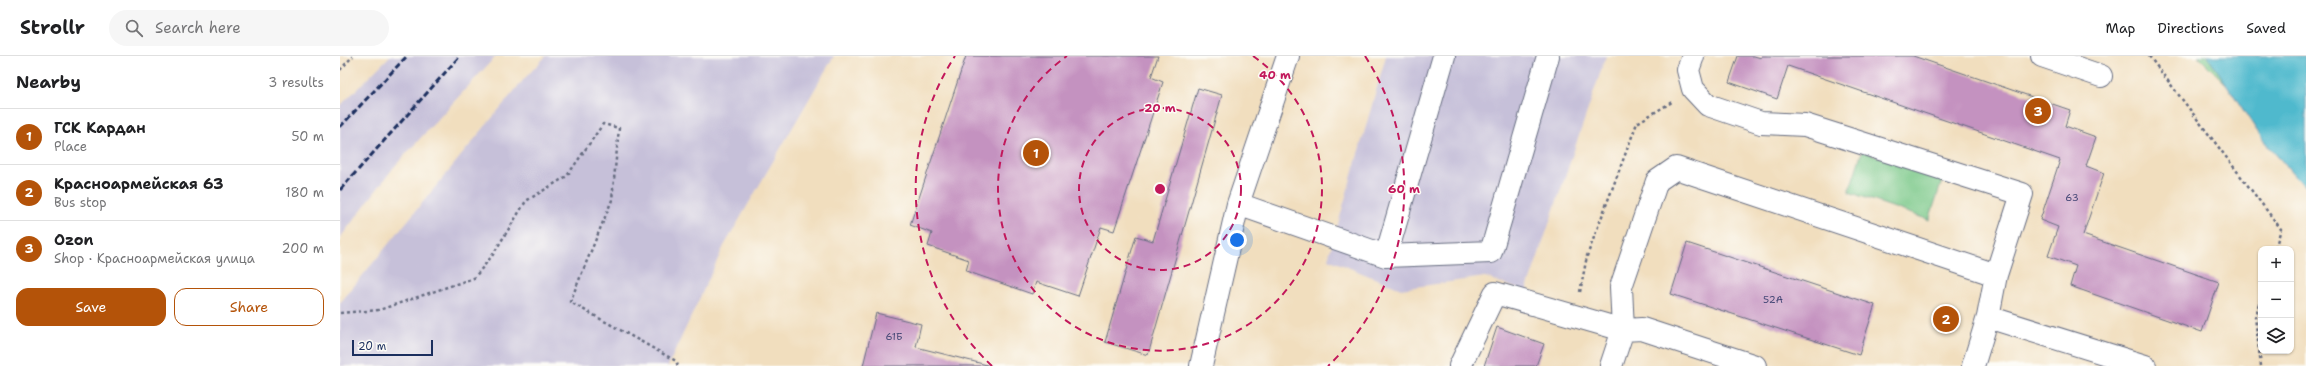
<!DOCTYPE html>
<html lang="en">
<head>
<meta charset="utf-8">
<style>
	:root { --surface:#fff; --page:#f6f6f6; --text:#202124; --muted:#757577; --line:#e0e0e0; --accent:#b45309 }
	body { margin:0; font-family:"Shantell Sans",sans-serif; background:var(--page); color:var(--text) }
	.controls { position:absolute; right:12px; bottom:12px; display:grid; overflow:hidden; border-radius:8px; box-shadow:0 1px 3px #0004 }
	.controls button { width:36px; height:36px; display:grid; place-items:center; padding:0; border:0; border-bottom:1px solid var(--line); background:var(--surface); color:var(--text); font:20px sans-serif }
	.scale { position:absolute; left:12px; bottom:10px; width:81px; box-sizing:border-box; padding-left:4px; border:2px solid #1b2f5e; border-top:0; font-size:11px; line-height:14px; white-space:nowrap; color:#1b2f5e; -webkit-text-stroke:3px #fdfcf7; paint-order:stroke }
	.you { position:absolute; left:897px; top:184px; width:14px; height:14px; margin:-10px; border:3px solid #fff; border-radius:50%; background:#1a73e8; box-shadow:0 0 0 6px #1a73e833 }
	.badge { display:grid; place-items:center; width:26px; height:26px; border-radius:50%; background:var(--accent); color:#fff; font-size:13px; font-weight:700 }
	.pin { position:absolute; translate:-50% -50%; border:2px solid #fff; box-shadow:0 1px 4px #0006 }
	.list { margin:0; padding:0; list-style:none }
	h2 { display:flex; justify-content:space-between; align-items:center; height:52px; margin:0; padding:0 16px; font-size:17px }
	h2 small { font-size:13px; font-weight:400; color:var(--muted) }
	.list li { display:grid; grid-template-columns:26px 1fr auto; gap:12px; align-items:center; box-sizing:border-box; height:56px; padding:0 16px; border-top:1px solid var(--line) }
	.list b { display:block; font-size:15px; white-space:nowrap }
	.list p { margin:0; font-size:13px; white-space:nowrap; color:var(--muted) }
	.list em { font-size:13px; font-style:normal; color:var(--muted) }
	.actions { display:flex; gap:8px; padding:12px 16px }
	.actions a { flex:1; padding:9px 0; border:1px solid var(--accent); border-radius:12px; text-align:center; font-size:14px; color:var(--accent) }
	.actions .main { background:var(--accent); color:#fff }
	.icon { flex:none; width:22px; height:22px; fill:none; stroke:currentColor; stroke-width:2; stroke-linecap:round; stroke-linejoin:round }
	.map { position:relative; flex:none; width:1966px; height:310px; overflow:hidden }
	header { display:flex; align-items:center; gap:24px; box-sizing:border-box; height:56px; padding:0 20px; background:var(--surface); border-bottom:1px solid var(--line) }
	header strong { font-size:19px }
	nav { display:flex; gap:22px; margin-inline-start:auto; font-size:14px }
	.search { width:280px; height:36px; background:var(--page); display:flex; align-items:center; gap:10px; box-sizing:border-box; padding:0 14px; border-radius:22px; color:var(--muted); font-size:15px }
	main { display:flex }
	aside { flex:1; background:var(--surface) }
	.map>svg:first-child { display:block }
	.industrial { fill:#c6c0d9 }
	.green { fill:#78c787; stroke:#4a7b72 }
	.water { fill:#50b9cd; stroke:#367496 }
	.building { fill:#c492c0 }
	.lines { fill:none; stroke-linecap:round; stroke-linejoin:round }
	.minor-casing { stroke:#666c80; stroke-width:24 }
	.path { stroke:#666c80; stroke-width:2.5; stroke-dasharray:3 3; stroke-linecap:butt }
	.minor { stroke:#fff; stroke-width:22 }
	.rail { stroke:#1b2f5e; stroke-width:3; stroke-dasharray:6 3; stroke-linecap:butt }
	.ring { fill:none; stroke:#c2185b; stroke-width:2; stroke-dasharray:7 5 }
	.labels { text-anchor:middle; stroke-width:3; stroke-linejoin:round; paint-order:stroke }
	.number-label { font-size:10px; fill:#454876 }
	.centre { fill:#c2185b; stroke:#fdfcf7; stroke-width:2 }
	.ring-label { font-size:12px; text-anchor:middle; font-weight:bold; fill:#c2185b; stroke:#fdfcf7; stroke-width:3; stroke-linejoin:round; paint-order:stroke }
</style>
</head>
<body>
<header>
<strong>Strollr</strong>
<div class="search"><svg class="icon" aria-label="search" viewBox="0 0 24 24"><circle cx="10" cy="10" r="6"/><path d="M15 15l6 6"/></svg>Search here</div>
<nav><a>Map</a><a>Directions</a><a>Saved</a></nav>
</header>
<main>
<aside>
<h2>Nearby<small>3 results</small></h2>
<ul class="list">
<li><span class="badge">1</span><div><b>ГСК Кардан</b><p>Place</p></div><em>50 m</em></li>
<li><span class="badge">2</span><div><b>Красноармейская 63</b><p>Bus stop</p></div><em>180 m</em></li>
<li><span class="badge">3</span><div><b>Ozon</b><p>Shop · Красноармейская улица</p></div><em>200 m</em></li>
</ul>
<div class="actions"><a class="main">Save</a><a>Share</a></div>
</aside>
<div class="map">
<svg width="1966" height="310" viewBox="0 0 1966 310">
	<rect width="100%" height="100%" fill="#fdfcf7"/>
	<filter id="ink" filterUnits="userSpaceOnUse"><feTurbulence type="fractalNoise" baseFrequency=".025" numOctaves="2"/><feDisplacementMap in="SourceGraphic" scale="8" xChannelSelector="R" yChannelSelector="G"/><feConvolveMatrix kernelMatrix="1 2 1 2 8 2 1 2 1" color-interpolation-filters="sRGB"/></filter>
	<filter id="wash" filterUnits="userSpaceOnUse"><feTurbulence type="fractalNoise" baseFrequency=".012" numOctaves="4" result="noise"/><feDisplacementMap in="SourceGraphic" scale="16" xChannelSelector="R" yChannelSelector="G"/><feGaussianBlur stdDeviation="0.9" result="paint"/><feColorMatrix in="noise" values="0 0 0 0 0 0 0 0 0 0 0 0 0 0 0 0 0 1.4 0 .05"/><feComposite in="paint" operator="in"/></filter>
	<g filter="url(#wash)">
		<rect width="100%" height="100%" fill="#f1debe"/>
		<path class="industrial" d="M50,0H156L54,111L0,182V50Z
			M206,0H494L384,190L328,310H0V247L185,22Z
			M1046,0H1266L1186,236L1145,221L1061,233L988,203Z"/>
		<path class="green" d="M1858,0H1868L1888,30Z
			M1522,95L1603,122L1589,164L1509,136Z"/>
		<path class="water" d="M1868,0H1966V132L1923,84Z"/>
		<g id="blocks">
			<path class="building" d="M626,0H818L811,21L823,26L774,175L761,171L738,240L696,226L692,238L626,215L629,204L588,190L592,177L570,169Z
				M1398,0H1414L1421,2L1422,0H1573L1730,54L1725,70L1756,81L1746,110L1764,117L1743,179L1879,226L1862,276L1730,230L1736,210L1708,200L1718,171L1700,164L1720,104L1448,10L1437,43L1389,26Z
				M858,32L882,39L808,299L765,286L796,180L813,185Z
				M1347,187L1535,249L1519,299L1331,238Z
				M536,257L581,268L576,291L651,310H523Z
				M1157,271L1204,288L1196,310H1144Z"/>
		</g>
	</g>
	<g filter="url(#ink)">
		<use href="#blocks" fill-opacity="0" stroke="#666c80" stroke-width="1"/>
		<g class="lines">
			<g class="minor-casing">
				<path id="minor" d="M1353,0L1348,14L1353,33L1368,49L1421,67L1465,69L1682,138L1656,219L1648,261L1633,310
					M1702,0L1761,20
					M898,148L948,0
					M1046,200L1104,0
					M1648,261L1805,310
					M861,310L898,148L1046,200L1151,196L1208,0
					M1120,310L1155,237L1283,274L1271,310
					M1415,310L1302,273L1283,274L1281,231L1317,125L1336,112L1656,219"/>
			</g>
			<path class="path" d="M1809,0L1941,173L1935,193
				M0,14L13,0
				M1240,236L1247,200L1297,67L1332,46
				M0,257L39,254L134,222L152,200L186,145L227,120L263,68L279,72L272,144L230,246L336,305L338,310
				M1921,310L1915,261L1921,241"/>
			<use href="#minor" class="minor"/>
			<path class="rail" d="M0,71L67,0
				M0,134L120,0"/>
		</g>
	</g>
	<g class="ring">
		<circle cx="820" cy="133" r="81"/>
		<path d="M913 0A162 162 0 1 1 727 0"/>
		<path d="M652 310A244 244 0 0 1 615 0M1025 0A244 244 0 0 1 988 310"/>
	</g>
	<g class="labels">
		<g class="number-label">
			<text x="1732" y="145">63</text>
			<text x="1433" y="247">52А</text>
			<text x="554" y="284">61Б</text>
		</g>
	</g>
	<circle cx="820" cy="133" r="6" class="centre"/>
	<g class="ring-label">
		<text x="935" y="23">40 m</text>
		<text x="820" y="56">20 m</text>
		<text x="1064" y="137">60 m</text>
	</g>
</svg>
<div class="controls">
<button>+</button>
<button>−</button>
<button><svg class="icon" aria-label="layers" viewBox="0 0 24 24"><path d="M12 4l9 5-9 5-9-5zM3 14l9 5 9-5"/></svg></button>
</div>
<div class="scale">20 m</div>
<div class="you"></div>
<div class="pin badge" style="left:696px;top:97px">1</div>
<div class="pin badge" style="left:1606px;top:263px">2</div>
<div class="pin badge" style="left:1698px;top:55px">3</div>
</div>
</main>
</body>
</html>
